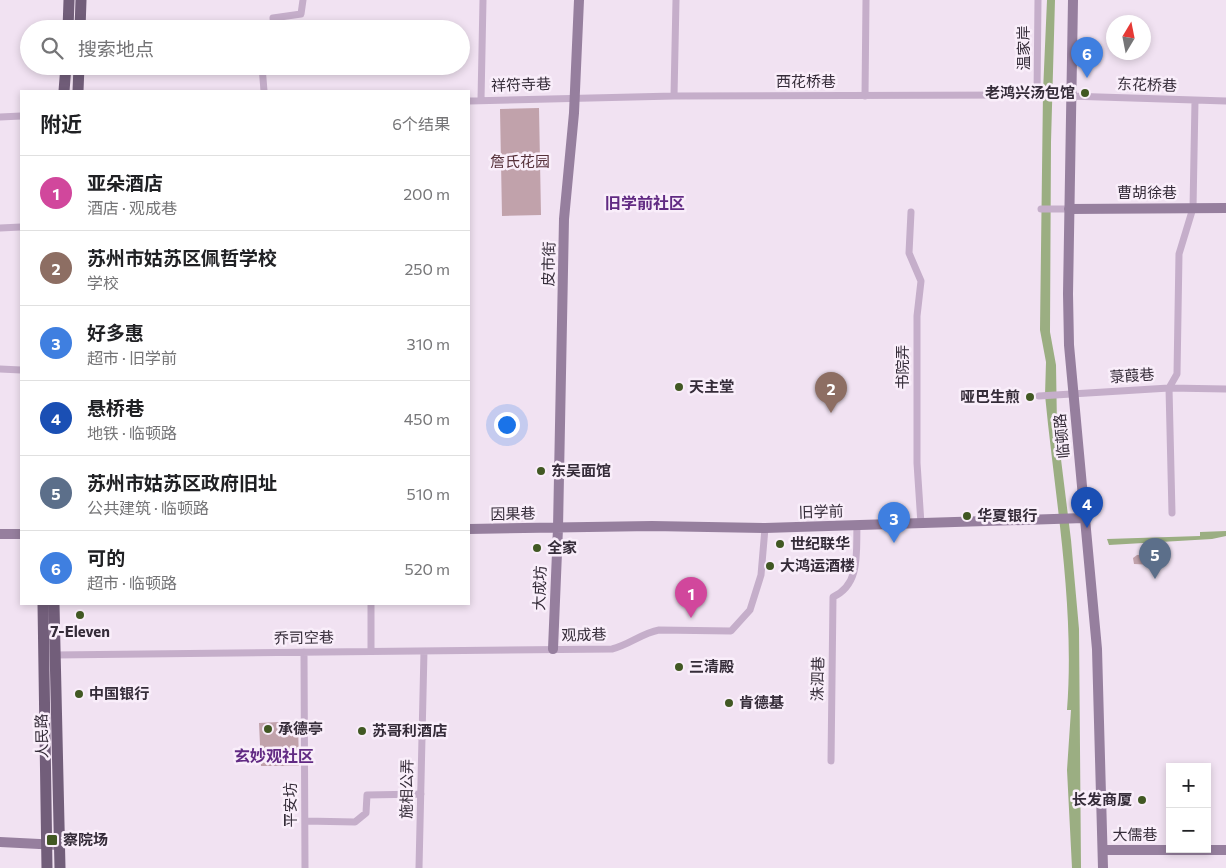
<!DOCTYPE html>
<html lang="zh">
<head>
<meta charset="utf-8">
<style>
	:root { --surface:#fff; --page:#f2f2f2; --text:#202124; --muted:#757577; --line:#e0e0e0; --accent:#2563eb }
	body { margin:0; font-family:Commissioner,"Noto Sans SC",sans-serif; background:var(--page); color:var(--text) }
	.controls { position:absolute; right:15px; bottom:15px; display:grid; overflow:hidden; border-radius:0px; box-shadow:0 2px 8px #0003 }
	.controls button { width:45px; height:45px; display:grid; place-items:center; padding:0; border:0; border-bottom:1px solid var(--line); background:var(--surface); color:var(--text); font:25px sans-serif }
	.compass { position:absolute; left:1106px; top:15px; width:45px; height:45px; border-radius:50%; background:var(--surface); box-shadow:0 2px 8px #0003; rotate:10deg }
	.you { position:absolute; left:506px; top:424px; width:18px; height:18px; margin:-12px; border:4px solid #fff; border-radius:50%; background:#1a73e8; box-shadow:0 0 0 8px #1a73e833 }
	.badge { display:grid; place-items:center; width:32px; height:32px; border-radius:50%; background:var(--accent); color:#fff; font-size:16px; font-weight:700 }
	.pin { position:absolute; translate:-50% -41px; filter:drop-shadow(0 1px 2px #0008) }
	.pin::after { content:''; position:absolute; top:26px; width:18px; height:15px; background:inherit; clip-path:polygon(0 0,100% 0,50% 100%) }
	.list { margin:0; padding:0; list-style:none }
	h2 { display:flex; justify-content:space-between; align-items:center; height:65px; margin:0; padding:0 20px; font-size:21px }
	h2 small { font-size:16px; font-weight:400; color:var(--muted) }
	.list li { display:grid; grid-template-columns:32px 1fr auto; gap:15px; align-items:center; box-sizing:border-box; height:75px; padding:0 20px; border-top:1px solid var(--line) }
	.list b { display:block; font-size:19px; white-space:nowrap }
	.list p { margin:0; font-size:16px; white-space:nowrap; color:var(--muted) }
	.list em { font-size:16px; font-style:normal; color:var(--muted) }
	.icon { flex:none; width:28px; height:28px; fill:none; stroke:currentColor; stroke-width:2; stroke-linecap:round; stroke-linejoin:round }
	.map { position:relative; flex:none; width:1226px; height:868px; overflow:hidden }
	.search { position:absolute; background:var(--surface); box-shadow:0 2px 8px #0003; left:20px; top:20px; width:450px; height:55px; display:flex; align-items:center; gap:12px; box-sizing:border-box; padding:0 18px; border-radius:28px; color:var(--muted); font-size:19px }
	.panel { position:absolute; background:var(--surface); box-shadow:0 2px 8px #0003; left:20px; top:90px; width:450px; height:515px; border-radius:0px }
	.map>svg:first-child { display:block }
	.green { fill:#c1a2ab }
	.water { fill:#9bae82 }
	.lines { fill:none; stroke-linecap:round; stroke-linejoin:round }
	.street { stroke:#c5aeca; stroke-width:7 }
	.secondary { stroke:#967f9e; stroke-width:10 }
	.primary { stroke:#725e7a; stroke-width:11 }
	.poi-dot { fill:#415823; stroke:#f9eefa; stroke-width:2 }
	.labels { text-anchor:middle; stroke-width:5; stroke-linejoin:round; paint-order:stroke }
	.street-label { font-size:15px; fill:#352c39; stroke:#f9eefa }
	.poi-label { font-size:15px; font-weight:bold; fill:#352c39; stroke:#f9eefa; text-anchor:start }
	.park-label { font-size:15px; fill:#56313a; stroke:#f9eefa }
	.neighbourhood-label { font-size:16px; font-weight:bold; fill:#612a83; stroke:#f9eefa }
</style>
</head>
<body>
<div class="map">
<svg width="1226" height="868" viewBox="0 0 1226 868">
	<rect width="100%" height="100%" fill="#f1e2f2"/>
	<path class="green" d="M539,108L541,215L502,216L500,109Z
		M1153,554L1158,559L1155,565L1134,564L1133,558L1137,555Z
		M298,721L299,766H261L259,723Z"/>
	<path class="water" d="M1047,0H1055L1051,142L1050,332L1056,365L1057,427L1071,540L1079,629L1081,868H1072L1067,770L1071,710H1067C1075,605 1055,499 1045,395L1046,362L1040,330L1043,92Z
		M1226,531V536L1212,539L1109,545L1107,539L1200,536V532Z"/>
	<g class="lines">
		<path class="street" d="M274,29L273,18L301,14L303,0
			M262,66L264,91
			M1037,95L1038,0
			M674,96L676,0
			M865,96L866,0
			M481,100L483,0
			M469,101L674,96L1037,95L1226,101
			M0,117L21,116
			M1041,209H1069
			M911,212L909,253L921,281L917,316V463L921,524
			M0,228L21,227
			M0,369L21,370
			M1039,396L1169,388L1226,389
			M1172,513L1169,388L1177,374L1179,254L1193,208L1195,101
			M371,604V651
			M304,652L305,868
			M55,655L612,649C629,645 642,633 659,630L731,631L750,610L761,575L765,528
			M831,761L833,597C861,584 856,552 857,526
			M305,821L355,822L366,813L367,795L421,794
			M419,868L424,651"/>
		<path class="secondary" d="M1073,0L1068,294L1069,345L1097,649L1103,868
			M1069,209L1226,208
			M469,529L652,526L765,528L1084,518
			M0,534H21
			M553,649L558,528L564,219L574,113L579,0
			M0,842L59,845
			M1103,850H1226"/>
		<path class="primary" d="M68,29L69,0
			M80,29L81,0
			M64,91L66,66
			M78,91L79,66
			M43,604L47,868
			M54,604L60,868"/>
	</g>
	<g class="poi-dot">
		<circle cx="1085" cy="93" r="5"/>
		<circle cx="679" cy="387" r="5"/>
		<circle cx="1030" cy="397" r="5"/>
		<circle cx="541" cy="471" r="5"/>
		<circle cx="967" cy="516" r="5"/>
		<circle cx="780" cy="544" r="5"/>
		<circle cx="537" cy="548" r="5"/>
		<circle cx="770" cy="566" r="5"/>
		<circle cx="80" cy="615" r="5"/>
		<circle cx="679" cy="667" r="5"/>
		<circle cx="79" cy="694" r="5"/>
		<circle cx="729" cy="703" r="5"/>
		<circle cx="268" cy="729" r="5"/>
		<circle cx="362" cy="731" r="5"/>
		<circle cx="1142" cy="800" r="5"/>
		<rect x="46" y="834" width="12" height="12" rx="2.5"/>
	</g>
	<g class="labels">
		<g class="street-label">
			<text transform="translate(1024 48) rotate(-90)" y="5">温家岸</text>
			<text x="806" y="87">西花桥巷</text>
			<text transform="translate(521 85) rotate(-2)" y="5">祥符寺巷</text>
			<text transform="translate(1147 85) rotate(2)" y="5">东花桥巷</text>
			<text x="1147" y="198">曹胡徐巷</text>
			<text transform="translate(549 264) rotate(-89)" y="5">皮市街</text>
			<text transform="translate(903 367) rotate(-90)" y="5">书院弄</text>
			<text transform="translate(1132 376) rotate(-4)" y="5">菉葭巷</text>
			<text transform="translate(1062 436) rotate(-95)" y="5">临顿路</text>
			<text transform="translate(821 512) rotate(-2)" y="5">旧学前</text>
			<text transform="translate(513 514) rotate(-1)" y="5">因果巷</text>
			<text transform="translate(540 588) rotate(-88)" y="5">大成坊</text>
			<text transform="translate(584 635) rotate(-1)" y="5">观成巷</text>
			<text transform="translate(304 638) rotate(-1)" y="5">乔司空巷</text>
			<text transform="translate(818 679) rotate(-89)" y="5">洙泗巷</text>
			<text transform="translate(42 736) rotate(-91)" y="5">人民路</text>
			<text transform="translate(407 789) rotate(-89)" y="5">施相公弄</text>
			<text transform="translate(291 805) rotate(-90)" y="5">平安坊</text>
			<text x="1135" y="840">大儒巷</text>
		</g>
		<g class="poi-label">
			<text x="1075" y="98" text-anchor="end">老鸿兴汤包馆</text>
			<text x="689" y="392">天主堂</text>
			<text x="1020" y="402" text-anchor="end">哑巴生煎</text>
			<text x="551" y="476">东吴面馆</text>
			<text x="977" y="521">华夏银行</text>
			<text x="790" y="549">世纪联华</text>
			<text x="547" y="553">全家</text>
			<text x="780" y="571">大鸿运酒楼</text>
			<text x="80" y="637" text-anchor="middle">7-Eleven</text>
			<text x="689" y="672">三清殿</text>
			<text x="89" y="699">中国银行</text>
			<text x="739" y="708">肯德基</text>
			<text x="278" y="734">承德亭</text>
			<text x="372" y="736">苏哥利酒店</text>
			<text x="1132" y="805" text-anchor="end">长发商厦</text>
			<text x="63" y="845">察院场</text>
		</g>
		<g class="park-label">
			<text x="520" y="167">詹氏花园</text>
		</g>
		<g class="neighbourhood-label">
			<text x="645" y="209">旧学前社区</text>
			<text x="274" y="762">玄妙观社区</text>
		</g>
	</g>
</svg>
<div class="controls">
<button>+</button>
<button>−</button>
</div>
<svg class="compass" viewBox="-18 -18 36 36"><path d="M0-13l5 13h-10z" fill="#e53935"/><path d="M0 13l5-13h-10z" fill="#757577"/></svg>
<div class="you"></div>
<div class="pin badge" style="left:691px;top:618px;background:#d1479c">1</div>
<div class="pin badge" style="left:831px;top:413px;background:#8d6e63">2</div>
<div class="pin badge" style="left:894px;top:543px;background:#3f7fe0">3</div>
<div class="pin badge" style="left:1087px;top:528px;background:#1a4fb4">4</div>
<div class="pin badge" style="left:1155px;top:579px;background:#5c6f8a">5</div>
<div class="pin badge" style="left:1087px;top:78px;background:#3f7fe0">6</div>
<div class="search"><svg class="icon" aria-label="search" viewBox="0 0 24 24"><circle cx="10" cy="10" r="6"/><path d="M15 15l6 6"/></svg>搜索地点</div>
<section class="panel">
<h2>附近<small>6个结果</small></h2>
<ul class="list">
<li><span class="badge" style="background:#d1479c">1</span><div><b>亚朵酒店</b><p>酒店 · 观成巷</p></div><em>200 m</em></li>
<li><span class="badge" style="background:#8d6e63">2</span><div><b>苏州市姑苏区佩哲学校</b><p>学校</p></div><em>250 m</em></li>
<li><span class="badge" style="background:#3f7fe0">3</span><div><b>好多惠</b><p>超市 · 旧学前</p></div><em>310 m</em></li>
<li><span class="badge" style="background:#1a4fb4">4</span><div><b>悬桥巷</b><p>地铁 · 临顿路</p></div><em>450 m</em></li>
<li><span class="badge" style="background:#5c6f8a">5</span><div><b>苏州市姑苏区政府旧址</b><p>公共建筑 · 临顿路</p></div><em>510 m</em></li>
<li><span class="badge" style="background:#3f7fe0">6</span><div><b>可的</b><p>超市 · 临顿路</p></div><em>520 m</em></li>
</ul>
</section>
</div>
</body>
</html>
